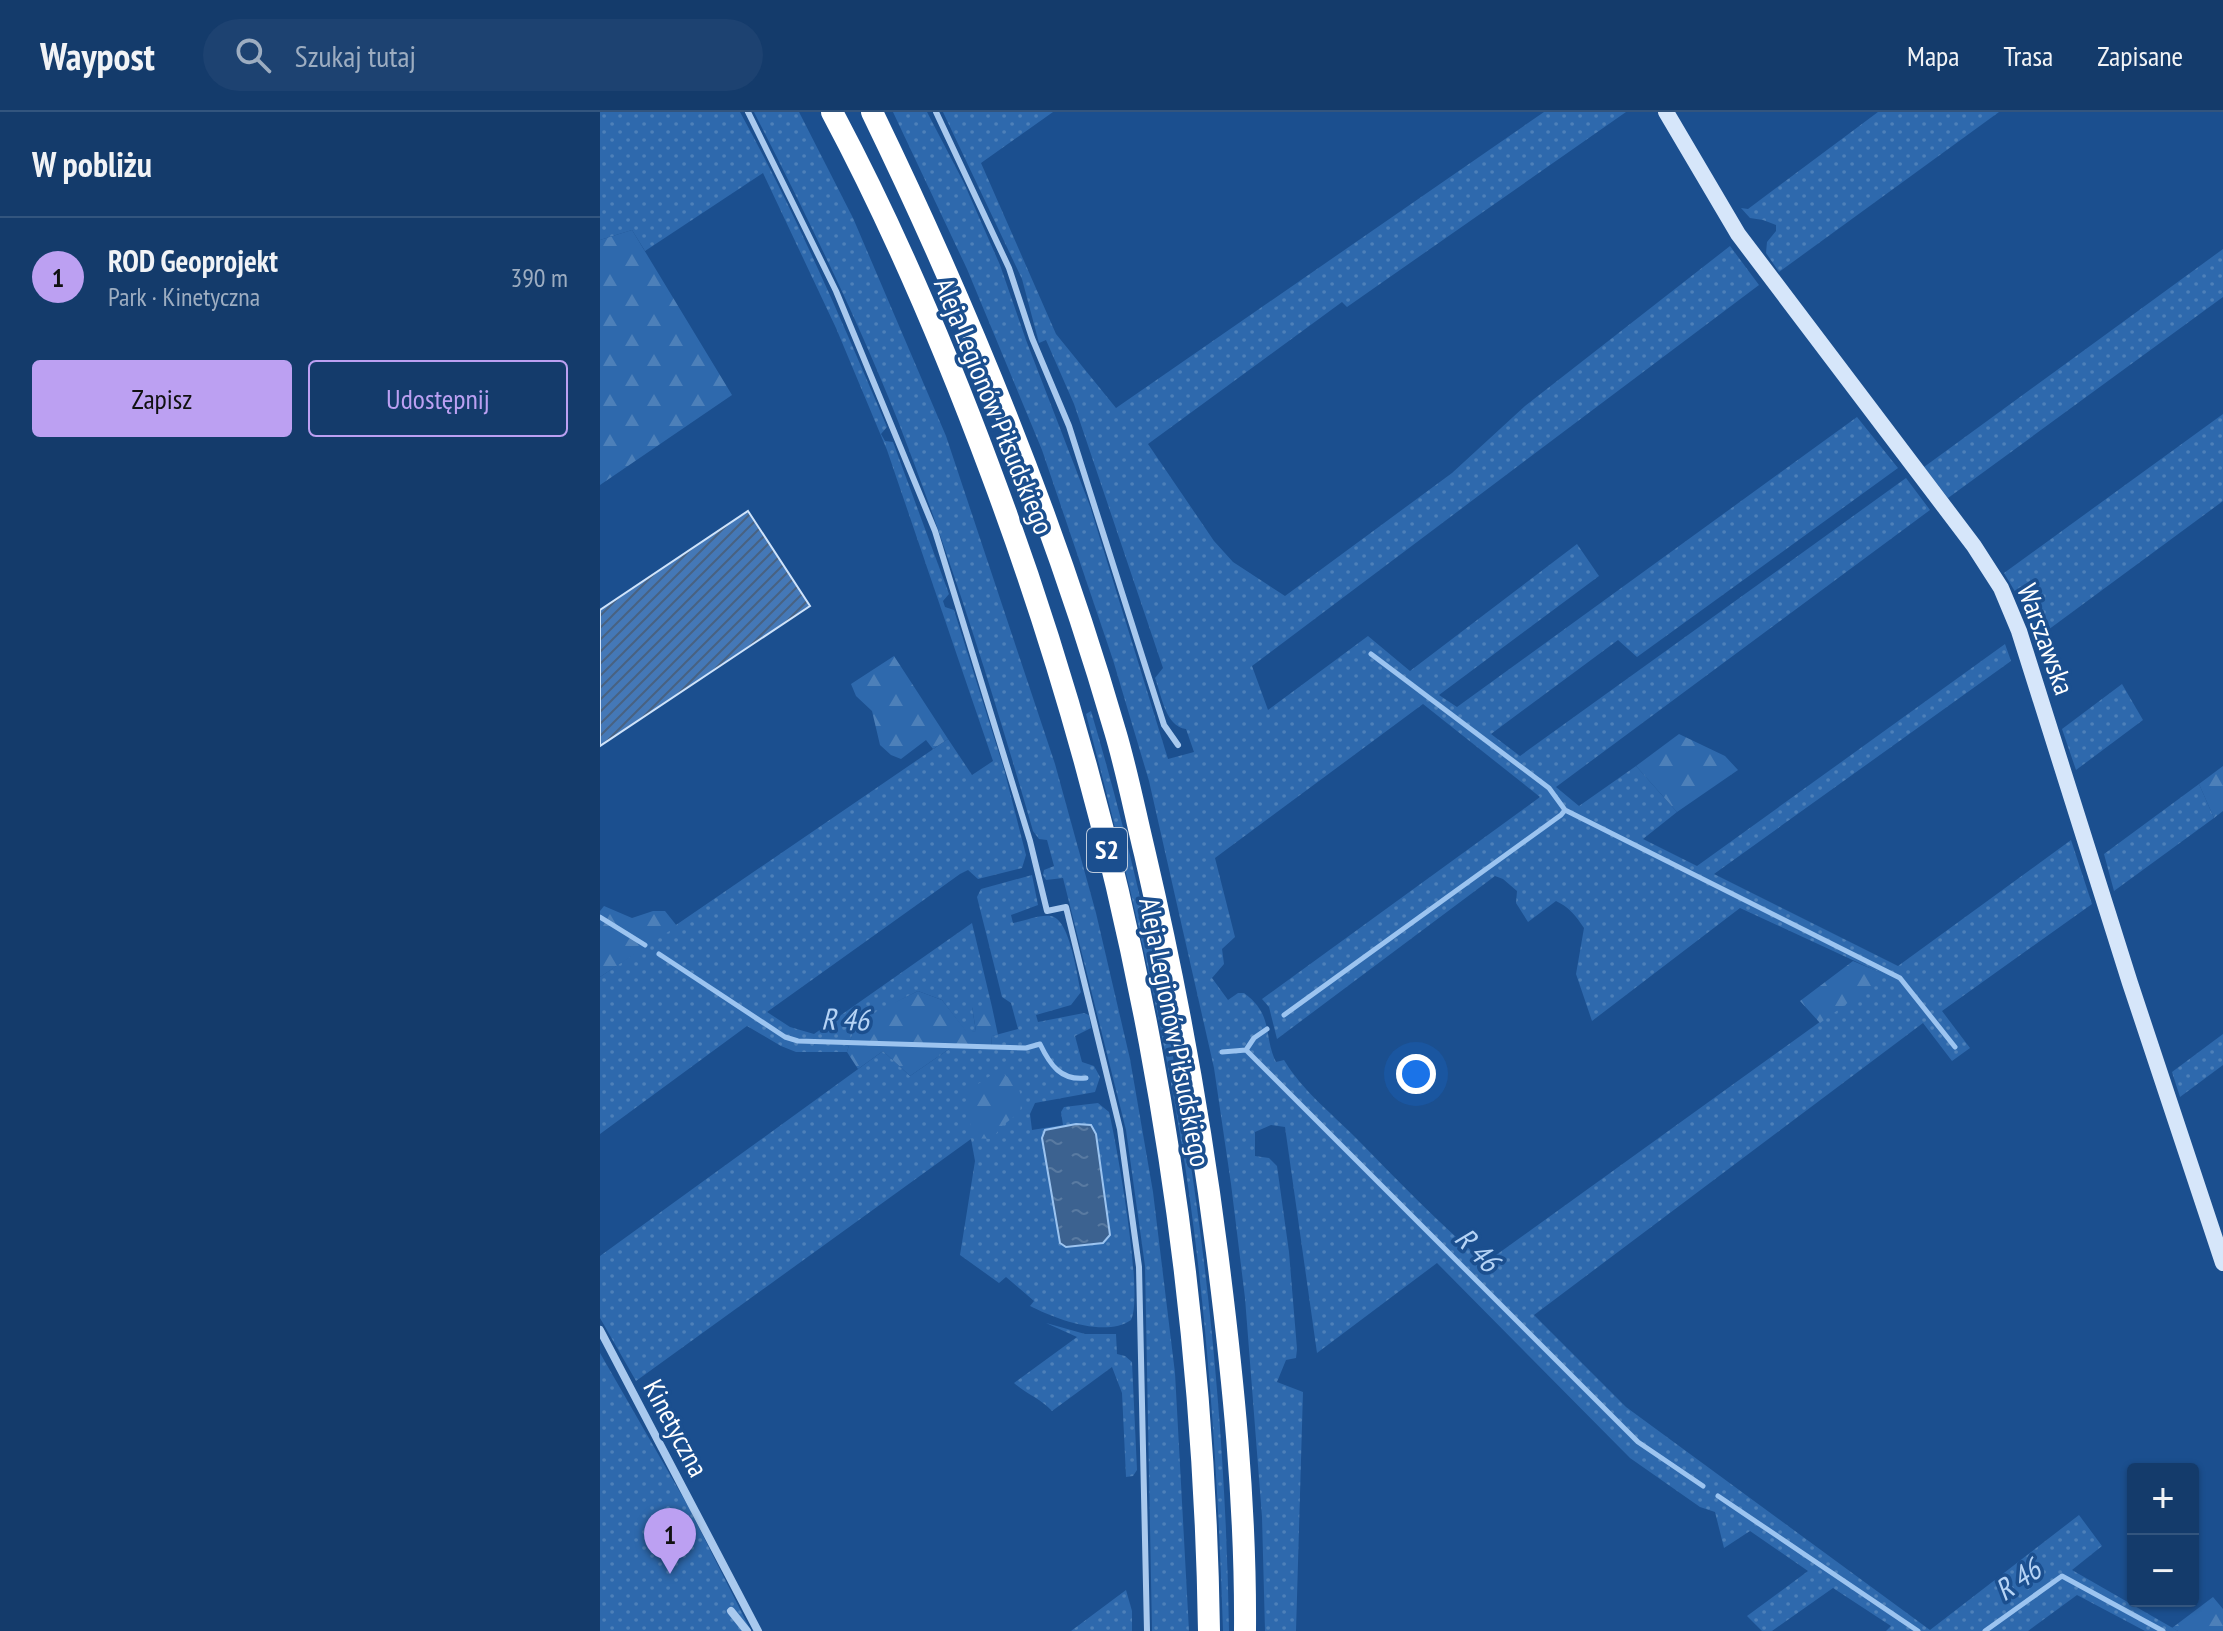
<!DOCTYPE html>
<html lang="pl">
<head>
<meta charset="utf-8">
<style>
	:root { --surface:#143b6b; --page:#1d4271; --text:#f1f3f6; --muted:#9dadc1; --line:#33557e; --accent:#bca0f2 }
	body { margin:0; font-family:"PT Sans Narrow",sans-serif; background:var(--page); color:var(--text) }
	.controls { position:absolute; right:24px; bottom:24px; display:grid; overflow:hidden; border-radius:8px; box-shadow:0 2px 6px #0004 }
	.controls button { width:72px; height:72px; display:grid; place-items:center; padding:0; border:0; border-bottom:2px solid var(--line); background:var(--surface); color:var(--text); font:40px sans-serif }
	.you { position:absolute; left:816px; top:962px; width:28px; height:28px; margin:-20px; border:6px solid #fff; border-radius:50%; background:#1a73e8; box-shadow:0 0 0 12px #1a73e833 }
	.badge { display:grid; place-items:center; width:52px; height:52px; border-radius:50%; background:var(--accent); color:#111; font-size:26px; font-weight:700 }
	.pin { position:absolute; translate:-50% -66px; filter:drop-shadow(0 2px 4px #0008) }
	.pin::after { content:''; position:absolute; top:42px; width:28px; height:24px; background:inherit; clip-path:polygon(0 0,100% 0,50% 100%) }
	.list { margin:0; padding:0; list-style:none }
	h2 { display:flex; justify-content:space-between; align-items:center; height:104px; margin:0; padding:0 32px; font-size:34px }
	h2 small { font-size:26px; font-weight:400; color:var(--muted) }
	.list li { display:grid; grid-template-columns:52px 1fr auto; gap:24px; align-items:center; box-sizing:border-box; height:120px; padding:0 32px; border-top:2px solid var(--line) }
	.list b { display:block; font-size:30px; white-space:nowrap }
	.list p { margin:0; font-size:26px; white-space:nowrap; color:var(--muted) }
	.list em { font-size:26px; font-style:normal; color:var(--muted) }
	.actions { display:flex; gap:16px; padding:24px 32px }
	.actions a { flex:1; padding:18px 0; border:2px solid var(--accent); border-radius:8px; text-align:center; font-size:28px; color:var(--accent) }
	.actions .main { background:var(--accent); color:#111 }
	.icon { flex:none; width:44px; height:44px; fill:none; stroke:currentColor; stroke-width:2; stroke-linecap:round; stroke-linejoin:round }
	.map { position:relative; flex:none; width:1623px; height:1519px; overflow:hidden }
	header { display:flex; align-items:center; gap:48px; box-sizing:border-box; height:112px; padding:0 40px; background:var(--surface); border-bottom:2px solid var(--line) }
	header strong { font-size:38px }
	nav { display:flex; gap:44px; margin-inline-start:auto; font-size:28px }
	.search { width:560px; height:72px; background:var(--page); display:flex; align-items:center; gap:20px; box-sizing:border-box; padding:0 28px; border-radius:44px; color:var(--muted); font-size:30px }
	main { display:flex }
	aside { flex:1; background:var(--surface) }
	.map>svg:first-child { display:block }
	.grass { fill:url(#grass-dots); fill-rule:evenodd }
	.forest { fill:url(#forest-firs) }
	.water { fill:url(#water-ripples); stroke:#9cc4f0; stroke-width:2 }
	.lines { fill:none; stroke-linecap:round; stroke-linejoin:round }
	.stream { stroke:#9cc4f0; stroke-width:5 }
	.building { fill:url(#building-hatch); stroke:#cfe3fa; stroke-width:2 }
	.lane { stroke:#a9c9ee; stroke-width:6 }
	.street { stroke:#a9c9ee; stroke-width:8 }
	.secondary { stroke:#d6e6fa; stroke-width:16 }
	.highway { stroke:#fff; stroke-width:22 }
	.labels { text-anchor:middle; stroke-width:7; stroke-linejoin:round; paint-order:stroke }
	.shield { fill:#1b4f8f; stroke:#bbcadd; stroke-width:2 }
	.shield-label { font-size:26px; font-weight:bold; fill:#fff }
	.street-label { font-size:28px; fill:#fff; stroke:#1b4f8f }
	.water-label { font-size:30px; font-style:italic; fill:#b5d3f5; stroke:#1b4f8f }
</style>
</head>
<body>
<header>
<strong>Waypost</strong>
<div class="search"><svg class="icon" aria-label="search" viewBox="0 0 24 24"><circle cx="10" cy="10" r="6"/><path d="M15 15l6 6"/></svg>Szukaj tutaj</div>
<nav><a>Mapa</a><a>Trasa</a><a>Zapisane</a></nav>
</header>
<main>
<aside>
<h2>W pobliżu<small></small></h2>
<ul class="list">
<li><span class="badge">1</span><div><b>ROD Geoprojekt</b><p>Park · Kinetyczna</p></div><em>390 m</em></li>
</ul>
<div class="actions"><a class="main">Zapisz</a><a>Udostępnij</a></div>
</aside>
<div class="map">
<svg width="1623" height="1519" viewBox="0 0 1623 1519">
	<defs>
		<pattern id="grass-dots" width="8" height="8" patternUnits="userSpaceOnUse" patternTransform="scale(2)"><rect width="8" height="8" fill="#2e69ad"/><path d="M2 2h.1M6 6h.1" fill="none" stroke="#4d80b9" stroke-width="1.8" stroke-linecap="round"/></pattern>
		<pattern id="forest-firs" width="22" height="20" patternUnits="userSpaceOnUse" patternTransform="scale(2)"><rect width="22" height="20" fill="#2e69ad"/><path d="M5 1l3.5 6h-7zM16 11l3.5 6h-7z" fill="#4d80b9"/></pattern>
		<pattern id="water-ripples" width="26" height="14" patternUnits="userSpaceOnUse" patternTransform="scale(2)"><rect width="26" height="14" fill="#3c6290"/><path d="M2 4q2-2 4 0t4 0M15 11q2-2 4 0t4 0" fill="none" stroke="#597aa1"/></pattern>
		<pattern id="building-hatch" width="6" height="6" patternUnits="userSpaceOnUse" patternTransform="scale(2)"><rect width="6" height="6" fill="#4478b7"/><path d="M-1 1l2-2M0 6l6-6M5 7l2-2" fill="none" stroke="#486282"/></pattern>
	</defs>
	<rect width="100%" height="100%" fill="#1b4f8f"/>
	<path class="grass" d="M0,0H140C196,102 242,209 287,315L281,322L285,329L293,330L349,482L343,489L345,495L354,498L404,657L426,743L422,756L378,767L368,758L360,762L167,900L190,915L214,922L372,811L392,895H372L376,919L367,921L342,888L318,879L277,900L253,920L247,940H196L181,934L147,914L0,1022V865L348,627L372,663L393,649L287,338L236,216L163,61L45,139L32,118L0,128Z
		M154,0H199L253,106L346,324L455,652L496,801L530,947L553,1080L575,1261L589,1519H552L545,1154L526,1018L463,766L446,768L443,763L444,758L454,754L447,728L439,727L433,719C393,580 350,443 298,309C256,203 205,101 154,0Z
		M293,0H327L364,71L400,153L426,228L490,394L568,647L594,640L586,617C565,614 562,584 555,566L563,556L474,292L446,228L439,231L422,167L343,0H453L381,51L456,222L516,296L944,0H1026L747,195L742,190L548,332L614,429L633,450L685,484L852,361L925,294L1130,134L1159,173L652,554L668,598L768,524L810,559L977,432L999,464L839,583L857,595L1257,305L1298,356L1037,545L1018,528L891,622L920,644L1306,366L1330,398L956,675L979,694L1036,654L1077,700L1043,727L1097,754L1405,532L1411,549L1114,762L1298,854L1471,728L1492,792L1342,899L1370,936L1352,949L1323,911L934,1203L1026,1295L1330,1518L1479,1403L1502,1434L1472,1458L1578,1519H1545L1477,1483L1428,1519H1286L1291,1514L1233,1476L1172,1519H1162L1147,1504L1208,1459L1150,1419L1124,1436L1115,1400L1100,1395L1030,1346L837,1151L717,1241L685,1015L671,1013L655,1020V1044L669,1046L677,1054L689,1140L697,1237L696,1246L686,1248L677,1270L703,1280L696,1519H665L662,1405L645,1186L631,1072L614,956L549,669L513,548L442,338L367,157ZM823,592L940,685L662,887L669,895L677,927L895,764L903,767L917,779L916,791L928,810L956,789C969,795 976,804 984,816L976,862L992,909L1140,796L1285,863L885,1151C839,1111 797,1068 755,1025C730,1000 702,978 684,948L676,950C663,923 674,903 644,881H638L628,888L612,866L624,852L622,837L635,825L615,746Z
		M1278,0H1399L1179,160L1166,141L1167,130L1176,119V113L1163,108L1150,106L1141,96L1148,97Z
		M1623,137V185L1348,386L1324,355Z
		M1623,302V389L1433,529L1420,488L1404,461Z
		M1522,572L1543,608L1476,658L1462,617Z
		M491,599C579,897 624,1208 629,1519H623C618,1363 608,1207 585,1053C561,900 525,751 486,602Z
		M1599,672L1614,706L1514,779L1504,742Z
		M432,763L438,793L411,803L413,811C424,809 440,802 451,804C470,807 477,863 481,880L471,893L436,903L438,910L484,901L489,903L491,916L475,924L482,950L494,954L500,965L495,980L435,991L430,1002L432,1018L463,1013L461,1000L464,995L498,991L509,1000C517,1033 544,1183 531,1208C505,1226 456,1207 430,1194L434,1189L406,1165L399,1171L360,1143L375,1049L371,1027L36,1269L0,1206V1144L283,939L310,964L355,933L391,937L392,924L418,917L411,891L402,885L377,785L381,777Z
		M1623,922V953L1580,985L1572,960Z
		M446,1211L485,1222H516L517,1242L525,1244L532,1250L537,1358L533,1364L526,1365L522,1281L512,1255L452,1299C441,1287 427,1282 414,1271L477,1225Z
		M0,1241L88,1394L151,1519H0Z
		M526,1478L532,1499V1519H471Z"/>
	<path class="forest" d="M32,118L132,283L0,373V128Z
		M294,544L348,627L333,637L326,628L301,647L291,643L280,633L272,599L256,584L251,572Z
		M1079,622L1125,644L1138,658L1077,700L1036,654Z
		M1623,654V699L1614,706L1599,672Z
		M4,794L32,806L53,799H65L77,814L0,865V799Z
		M1253,849L1286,863L1220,911L1200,889Z
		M318,879L342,888L367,920L376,919L372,895H392L398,923L392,924L391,937L355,933L310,964L283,939L258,957L247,940L253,920L277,899Z
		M399,958C417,972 424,976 420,1000L402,1014L392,1027L372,1026L366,980Z
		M1613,1485L1623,1497V1519H1578L1572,1516Z"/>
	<path class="water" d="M476,1012L491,1013L496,1022L510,1123L503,1131L466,1135L460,1131L442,1026L445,1018Z"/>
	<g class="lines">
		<path class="stream" d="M771,542L949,676L965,698
			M0,805L45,833
			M59,842L185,925L198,929L426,936L440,932C450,953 461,969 486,966
			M684,903L961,703L965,698L1300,866L1355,935
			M646,938L1038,1330L1103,1374
			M646,938L654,926L667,917
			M622,940L646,938
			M1118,1384L1318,1519
			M1385,1519L1462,1464L1563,1519"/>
	</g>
	<path class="building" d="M148,399L210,494L0,634V498Z"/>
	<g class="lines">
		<path class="lane" d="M148,0L236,179L335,419L430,729L447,799L466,795L520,1017L539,1155L547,1519
			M336,0L409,156L432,226L469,314L564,613L578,633"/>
		<path class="street" d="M0,1218L158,1519
			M131,1499L147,1519"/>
		<path class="secondary" d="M1066,0L1138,122L1374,434L1401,476L1419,519L1530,871L1623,1151"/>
		<path class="highway" d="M232,0C294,116 346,239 392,363C530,732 603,1125 609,1519
			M272,0C369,200 453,405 515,619C527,659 535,701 545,742C576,874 600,1006 617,1140C633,1265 646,1393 645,1519"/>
	</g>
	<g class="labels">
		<rect class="shield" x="487" y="716" width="40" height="44" rx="6"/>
		<g class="shield-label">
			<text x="507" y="747">S2</text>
		</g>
		<g class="street-label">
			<text transform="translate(394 294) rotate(68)" y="10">Aleja Legionów Piłsudskiego</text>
			<text transform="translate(1446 527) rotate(70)" y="10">Warszawska</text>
			<text transform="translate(575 920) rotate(79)" y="10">Aleja Legionów Piłsudskiego</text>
			<text transform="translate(76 1316) rotate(62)" y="10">Kinetyczna</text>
		</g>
		<g class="water-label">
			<text transform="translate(245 908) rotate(1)" y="10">R 46</text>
			<text transform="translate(877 1138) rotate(45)" y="10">R 46</text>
			<text transform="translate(1418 1468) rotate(-35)" y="10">R 46</text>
		</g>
	</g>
</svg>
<div class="controls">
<button>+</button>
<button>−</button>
</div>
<div class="you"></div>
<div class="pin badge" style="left:70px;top:1462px">1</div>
</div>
</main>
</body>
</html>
